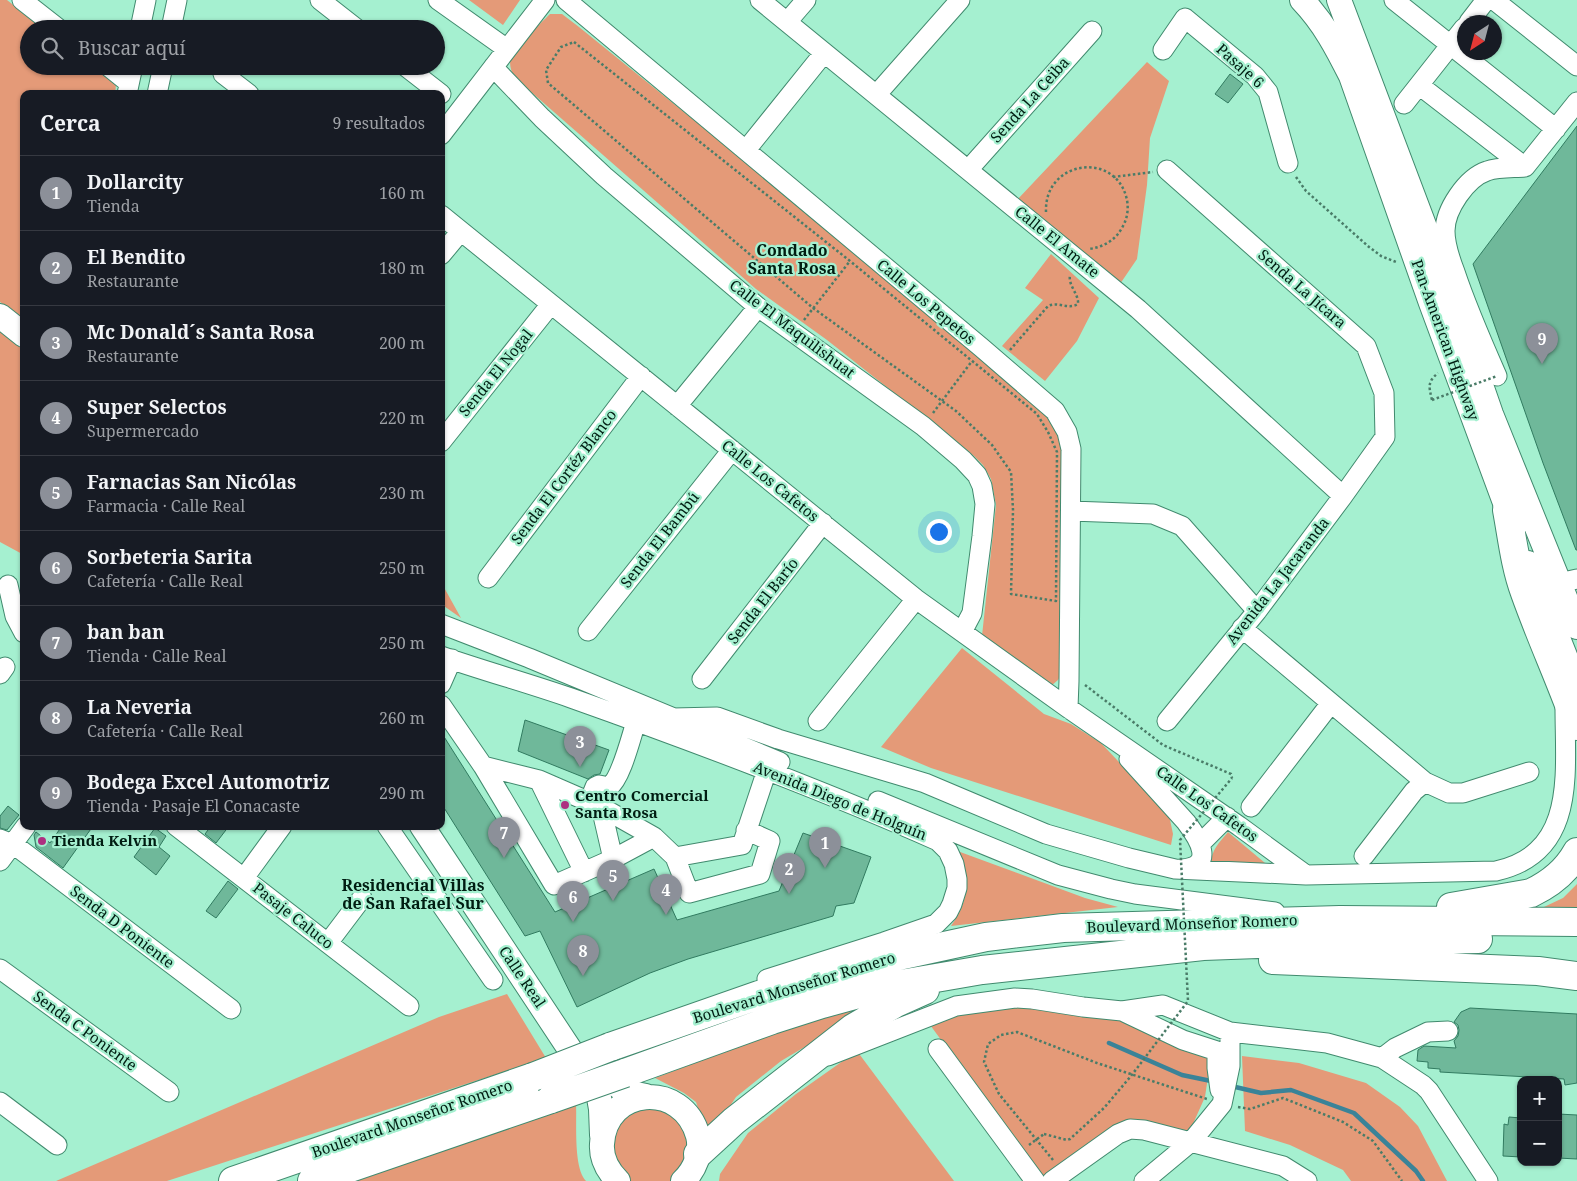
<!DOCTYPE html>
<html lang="es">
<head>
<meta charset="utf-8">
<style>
	:root { --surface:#171b24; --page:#242831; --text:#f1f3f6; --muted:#9ea1a6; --line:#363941; --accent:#8c9099 }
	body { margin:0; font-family:"Noto Serif",serif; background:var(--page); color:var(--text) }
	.controls { position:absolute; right:15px; bottom:15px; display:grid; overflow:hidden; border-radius:10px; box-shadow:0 1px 4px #0004 }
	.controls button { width:45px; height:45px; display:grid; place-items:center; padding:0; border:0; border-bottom:1px solid var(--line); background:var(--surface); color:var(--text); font:25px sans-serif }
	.compass { position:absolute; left:1457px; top:15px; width:45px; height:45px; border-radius:50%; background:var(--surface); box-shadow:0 1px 4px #0004; rotate:216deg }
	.you { position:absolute; left:938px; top:531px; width:18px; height:18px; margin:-12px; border:4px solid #fff; border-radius:50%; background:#1a73e8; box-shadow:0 0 0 8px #1a73e833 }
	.badge { display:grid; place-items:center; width:32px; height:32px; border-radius:50%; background:var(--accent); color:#fff; font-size:16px; font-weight:700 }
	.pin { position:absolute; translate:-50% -41px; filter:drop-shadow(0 1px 2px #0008) }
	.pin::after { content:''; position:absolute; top:26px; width:18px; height:15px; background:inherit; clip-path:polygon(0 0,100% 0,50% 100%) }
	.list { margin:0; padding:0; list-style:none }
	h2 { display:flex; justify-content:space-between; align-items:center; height:65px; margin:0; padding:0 20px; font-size:21px }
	h2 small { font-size:16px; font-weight:400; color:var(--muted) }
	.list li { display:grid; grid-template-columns:32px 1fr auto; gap:15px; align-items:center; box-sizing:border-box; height:75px; padding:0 20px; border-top:1px solid var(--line) }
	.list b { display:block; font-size:19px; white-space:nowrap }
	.list p { margin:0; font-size:16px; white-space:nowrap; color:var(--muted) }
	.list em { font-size:16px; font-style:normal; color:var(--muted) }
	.icon { flex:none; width:28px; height:28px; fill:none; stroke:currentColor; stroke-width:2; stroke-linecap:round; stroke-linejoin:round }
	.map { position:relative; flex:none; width:1577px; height:1181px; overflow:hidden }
	.search { position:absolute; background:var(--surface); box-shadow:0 1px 4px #0004; left:20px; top:20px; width:425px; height:55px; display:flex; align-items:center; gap:12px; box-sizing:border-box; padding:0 18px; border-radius:28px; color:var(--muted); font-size:19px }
	.panel { position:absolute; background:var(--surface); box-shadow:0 1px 4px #0004; left:20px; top:90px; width:425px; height:740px; border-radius:10px }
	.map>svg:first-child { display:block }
	.green { fill:#e49a78 }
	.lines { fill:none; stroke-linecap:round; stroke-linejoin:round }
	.stream { stroke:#3a8398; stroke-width:4.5 }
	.building { fill:#6fb89a; stroke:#317b60 }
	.minor-casing { stroke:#418a6e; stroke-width:21 }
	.major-casing { stroke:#418a6e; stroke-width:26 }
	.highway-casing { stroke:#418a6e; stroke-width:30 }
	.path { stroke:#4a7c68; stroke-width:2.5; stroke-dasharray:2.5 2.5; stroke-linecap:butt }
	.minor { stroke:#fff; stroke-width:19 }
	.major { stroke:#fff; stroke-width:24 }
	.highway { stroke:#fff; stroke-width:28 }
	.highway-bridge-casing { stroke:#418a6e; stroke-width:30; stroke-linecap:butt }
	.path-bridge { stroke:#4a7c68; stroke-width:2.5; stroke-dasharray:2.5 2.5; stroke-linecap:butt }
	.highway-bridge { stroke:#fff; stroke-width:28 }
	.poi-dot { fill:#ad3080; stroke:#a5f0d0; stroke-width:2 }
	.labels { text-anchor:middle; stroke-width:4.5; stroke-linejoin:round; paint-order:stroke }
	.street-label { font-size:15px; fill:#001d12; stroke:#a5f0d0 }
	.poi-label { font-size:15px; font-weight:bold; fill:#001d12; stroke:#a5f0d0; text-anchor:start }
	.neighbourhood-label { font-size:16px; font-weight:bold; fill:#001d12; stroke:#a5f0d0 }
</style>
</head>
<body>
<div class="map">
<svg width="1577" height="1181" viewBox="0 0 1577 1181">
	<rect width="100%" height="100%" fill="#a5f0d0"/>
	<path class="green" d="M0,0H7L44,29H29V66H93L116,85L115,94H24V321L0,302Z
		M469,0H520L503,25Z
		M550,14H562L579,27L742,159L1043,410L1052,420L1062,437V673L1058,680L1051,686L982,636L996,505L991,479L983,465L974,456L827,340L756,289L514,77C512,72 510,68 510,62C512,50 540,24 550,14Z
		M1147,62L1169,81L1150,138L1147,185L1137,259L1120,284L1017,200Z
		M1051,254L1099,298L1077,341L1045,381L1002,346L1043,300L1025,288Z
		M0,325L24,345V555L0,542Z
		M441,582L461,618L441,604Z
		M962,648L1044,714L1071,724L1101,743L1169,815L1173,834L1171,845L931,768L881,747Z
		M1228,832L1271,868L1211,865C1211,850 1219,843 1228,832Z
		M952,849L1085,898L1118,907L951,926C973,894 966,883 952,849Z
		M1577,884V913L1527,915L1563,898Z
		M507,994L546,1058L167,1181H56L439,1017Z
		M867,1003L857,1016L781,1061L736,1097L708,1139L696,1102L684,1093L655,1078L795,1025Z
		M1013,1004L1118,1018L1177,1047L1211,1056L1205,1097L1188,1135L1126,1120L1043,1179L925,1018Z
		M857,1051L954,1181H719L720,1174L748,1133L796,1094Z
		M1242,1056L1299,1063L1366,1083L1400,1107L1418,1126L1447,1181H1351L1343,1170L1290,1145L1245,1131Z
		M576,1102C577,1121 573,1168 586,1181H357Z
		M635,1104L677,1112L692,1152L672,1181H628L614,1170L612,1119Z"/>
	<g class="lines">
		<path class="stream" d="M1109,1043L1182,1075L1211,1081
			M1231,1086L1261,1093L1291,1090L1354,1113L1416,1171L1423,1181"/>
	</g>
	<path class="building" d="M1230,74L1243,84L1228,103L1215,94Z
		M1577,126V550H1576L1543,463L1473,264Z
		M525,720L609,750L600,774L594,775L588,779L518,751Z
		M441,732L555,912L654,869L677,920L779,891L803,833L871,857L854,903L836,906L833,916L688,959L650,973L577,1007L540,931L525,936L441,803Z
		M8,806L19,815L7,830L0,828V816Z
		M62,826H93L63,868L36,847L34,835L36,832L50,843Z
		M211,826H229L216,843L205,834Z
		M155,828L166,836L159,847L170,856L156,875L134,857Z
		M228,881L238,889L216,918L206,911Z
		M1470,1008L1577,1014V1083L1565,1085L1564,1079L1440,1072V1069L1428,1068V1062L1417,1061L1418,1050L1424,1046L1456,1048L1454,1041L1458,1036L1459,1030L1458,1025L1454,1022L1461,1012Z
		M1558,1114L1577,1115V1159L1558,1158Z
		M1509,1117L1521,1118V1157L1503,1156L1504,1124L1508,1125Z"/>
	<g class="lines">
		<g class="minor-casing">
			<path id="minor" d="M22,0L59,29
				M320,0L357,29
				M438,0L507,49
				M566,0L982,348L1055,411L1067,432L1071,449L1069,681L1068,708
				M760,0L1138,309L1343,496
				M1394,0L1556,129
				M1494,0L1577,66
				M787,22L806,0
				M1469,22L1486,0
				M140,29L146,0
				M171,29L177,0
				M1163,50L1185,18L1255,76L1268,92L1288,163
				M108,66L129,83
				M405,66L441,94
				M493,67L542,118L604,176L758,307L923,426L963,460L977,475L982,486L985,504L982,536L972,613L962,632
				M223,74L249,94
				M1419,85L1525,167
				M127,94L133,66
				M157,94L163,66
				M877,94L960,0
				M1404,104L1464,28
				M441,135L545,0
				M746,150L824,53
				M968,170L1092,31
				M1167,170L1366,346L1384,393L1385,437L1343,496L1257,611L1167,721
				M441,215L916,599L1068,708L1239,826L1306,875
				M441,255L461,231
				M1497,376C1482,342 1467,308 1455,272C1450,259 1445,245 1445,231C1445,210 1466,178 1487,171C1498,167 1513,168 1525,167L1577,102
				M677,406L758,307
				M441,442L551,304
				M1071,511L1153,514L1182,526L1257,611
				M488,578L641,376
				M1559,583L1577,579
				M8,585L15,616L24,633
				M441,624L529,658L780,762
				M1242,628L1425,782L1449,793H1463L1529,772
				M588,631L732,450
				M441,656C484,671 528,683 571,698C695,742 818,788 938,841L948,851L954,864L957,879V888L952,904L948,912L936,924L884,942L767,979
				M0,674L5,667
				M702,679L823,523
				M441,684L452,659
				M441,705L483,766L554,885L613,859L654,837
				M673,718L717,717L778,739L925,783L1046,834L1129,858L1175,869L1306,875L1496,871C1577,853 1565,774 1565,708
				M818,721L916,599
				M1129,759L1186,822C1199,839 1216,866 1182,869
				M483,766L539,780L601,807L654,837L675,857L742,845L767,770
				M539,780L584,872
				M878,801L1058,875L1111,889L1135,894L1275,912
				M589,802L595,787L599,785L609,787C621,779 631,737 636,722
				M601,807L613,859
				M1251,807L1331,703
				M176,826L409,1006
				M387,826L493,980
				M0,839L13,844L231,1009
				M1200,844L1227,817
				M1364,856L1414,791L1425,782
				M675,857L689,893L760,874L770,841L746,830
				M0,861L26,826
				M244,878L282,826
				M328,943L362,898
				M0,969L169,1092
				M1122,1011L1183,1040L1217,1051V1068L1220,1090
				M1230,1032L1327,1043L1382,1058L1423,1085L1429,1091L1488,1181
				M938,1049L1035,1181
				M828,1056L956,1006L1015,998L1032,999L1083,1007L1122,1011L1163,1005L1230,1032V1066L1222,1104L1191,1142L1144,1181
				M1382,1058L1395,1048L1428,1032L1448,1031
				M0,1102L57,1145
				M1052,1181L1118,1134L1130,1129L1144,1130L1283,1166L1307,1181"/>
		</g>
		<g class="major-casing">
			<path id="major" d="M1302,0C1324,23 1337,48 1351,76L1431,303L1514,527
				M1339,0L1441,270L1491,414L1577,627
				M0,316L24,335
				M1528,563L1577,686
				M422,826L598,1092L601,1109L602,1135
				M599,1066C616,1086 619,1091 646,1096
				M618,1181C608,1171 601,1158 602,1144C605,1086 683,1080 698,1136C702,1152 695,1170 683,1181"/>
		</g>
		<g class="highway-casing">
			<path id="highway" d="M1507,510C1512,537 1515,566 1525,593C1541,638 1561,681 1577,726
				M1451,907L1531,893C1550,884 1567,870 1577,852
				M1273,960L1538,971L1577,976
				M610,1047L759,995L866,963L986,937L1063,928L1340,920L1577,922
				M625,1073L772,1020L822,1004L873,990L901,984L982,970L1203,946L1318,942L1478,939
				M698,1154L734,1121L853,1028L896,1003L925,990
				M233,1181L533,1077
				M312,1181L551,1099"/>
		</g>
		<path class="path" d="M574,42L850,261L1037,414L1048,432L1057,452L1056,601L1011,594L1013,510L1011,472L992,445L956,411L813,308L548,83L546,70L561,47Z
			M1113,177L1153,172
			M1296,177L1306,191L1369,247L1381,256L1396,262
			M1046,212C1044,161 1113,151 1126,196C1129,206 1128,217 1123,226C1116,240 1104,247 1089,249
			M804,320L850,261
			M1010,350L1048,306C1058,301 1068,310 1078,304C1079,294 1068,286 1070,275
			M1432,400C1429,387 1427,382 1438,373
			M933,413L972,361
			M1085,685L1163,745L1231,774L1232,778
			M1238,1107L1250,1109L1283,1098L1343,1122L1373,1141L1402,1181
			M1029,1145L1044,1134
			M1053,1160L999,1094L984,1062L988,1044L1001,1035L1017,1032L1097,1063L1207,1099"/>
		<use href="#minor" class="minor"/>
		<use href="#major" class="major"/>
		<use href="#highway" class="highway"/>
		<g class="highway-bridge-casing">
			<path id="highway-bridge" d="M533,1077L610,1047
				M551,1099L625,1073"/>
		</g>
		<path class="path-bridge" d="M1432,400L1497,376
			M1044,1134L1067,1140L1070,1139L1104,1108L1131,1076L1188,1001L1180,840L1232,778"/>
		<use href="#highway-bridge" class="highway-bridge"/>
	</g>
	<g class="poi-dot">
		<circle cx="565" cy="805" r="5"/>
		<circle cx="42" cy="841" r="5"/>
	</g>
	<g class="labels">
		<g class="street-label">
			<text transform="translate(1240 66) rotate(42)" y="5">Pasaje 6</text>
			<text transform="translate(1030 100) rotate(-48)" y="5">Senda La Ceiba</text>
			<text transform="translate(1057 242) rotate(39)" y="5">Calle El Amate</text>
			<text transform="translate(1302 289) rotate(41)" y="5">Senda La Jícara</text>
			<text transform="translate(926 302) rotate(40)" y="5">Calle Los Pepetos</text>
			<text transform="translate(792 329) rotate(37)" y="5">Calle El Maquilishuat</text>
			<text transform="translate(1445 340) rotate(70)" y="5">Pan-American Highway</text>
			<text transform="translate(496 373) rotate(-51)" y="5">Senda El Nogal</text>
			<text transform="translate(564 477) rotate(-53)" y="5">Senda El Cortéz Blanco</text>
			<text transform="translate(770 481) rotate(39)" y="5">Calle Los Cafetos</text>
			<text transform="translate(660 540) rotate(-52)" y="5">Senda El Bambú</text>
			<text transform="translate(1278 581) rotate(-52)" y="5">Avenida La Jacaranda</text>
			<text transform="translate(763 601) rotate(-52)" y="5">Senda El Barío</text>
			<text transform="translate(840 801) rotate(22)" y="5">Avenida Diego de Holguín</text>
			<text transform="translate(1207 804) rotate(35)" y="5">Calle Los Cafetos</text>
			<text transform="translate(293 916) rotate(38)" y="5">Pasaje Caluco</text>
			<text transform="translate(1192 924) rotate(-2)" y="5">Boulevard Monseñor Romero</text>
			<text transform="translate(122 927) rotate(37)" y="5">Senda D Poniente</text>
			<text transform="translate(522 977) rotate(56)" y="5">Calle Real</text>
			<text transform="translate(794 988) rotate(-17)" y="5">Boulevard Monseñor Romero</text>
			<text transform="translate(85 1031) rotate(36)" y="5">Senda C Poniente</text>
			<text transform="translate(412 1119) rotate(-19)" y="5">Boulevard Monseñor Romero</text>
		</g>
		<g class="poi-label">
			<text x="575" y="801">Centro Comercial<tspan x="575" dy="17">Santa Rosa</tspan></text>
			<text x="52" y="846">Tienda Kelvin</text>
		</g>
		<g class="neighbourhood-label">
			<text x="792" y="256">Condado<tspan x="792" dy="18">Santa Rosa</tspan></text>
			<text x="413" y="891">Residencial Villas<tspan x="413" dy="18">de San Rafael Sur</tspan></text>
		</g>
	</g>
</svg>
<div class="controls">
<button>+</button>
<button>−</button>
</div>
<svg class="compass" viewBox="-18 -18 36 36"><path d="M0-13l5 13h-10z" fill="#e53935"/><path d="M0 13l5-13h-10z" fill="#9ea1a6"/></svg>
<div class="you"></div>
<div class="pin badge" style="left:825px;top:868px">1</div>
<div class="pin badge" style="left:789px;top:894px">2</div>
<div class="pin badge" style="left:580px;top:767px">3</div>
<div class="pin badge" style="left:666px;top:915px">4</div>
<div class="pin badge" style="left:613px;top:901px">5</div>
<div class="pin badge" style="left:573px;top:922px">6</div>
<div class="pin badge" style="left:504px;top:858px">7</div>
<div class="pin badge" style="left:583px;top:976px">8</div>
<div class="pin badge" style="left:1542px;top:364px">9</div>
<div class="search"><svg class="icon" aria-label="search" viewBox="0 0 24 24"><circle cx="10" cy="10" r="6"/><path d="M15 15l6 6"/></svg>Buscar aquí</div>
<section class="panel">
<h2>Cerca<small>9 resultados</small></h2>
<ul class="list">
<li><span class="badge">1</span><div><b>Dollarcity</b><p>Tienda</p></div><em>160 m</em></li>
<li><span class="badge">2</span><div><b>El Bendito</b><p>Restaurante</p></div><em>180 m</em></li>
<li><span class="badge">3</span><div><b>Mc Donald´s Santa Rosa</b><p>Restaurante</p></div><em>200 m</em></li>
<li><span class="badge">4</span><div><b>Super Selectos</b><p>Supermercado</p></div><em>220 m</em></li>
<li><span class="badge">5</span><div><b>Farnacias San Nicólas</b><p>Farmacia · Calle Real</p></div><em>230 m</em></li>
<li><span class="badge">6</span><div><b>Sorbeteria Sarita</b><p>Cafetería · Calle Real</p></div><em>250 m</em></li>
<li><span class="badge">7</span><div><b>ban ban</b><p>Tienda · Calle Real</p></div><em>250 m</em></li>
<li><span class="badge">8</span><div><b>La Neveria</b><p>Cafetería · Calle Real</p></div><em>260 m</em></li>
<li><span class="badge">9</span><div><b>Bodega Excel Automotriz</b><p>Tienda · Pasaje El Conacaste</p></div><em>290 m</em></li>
</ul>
</section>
</div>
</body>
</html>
